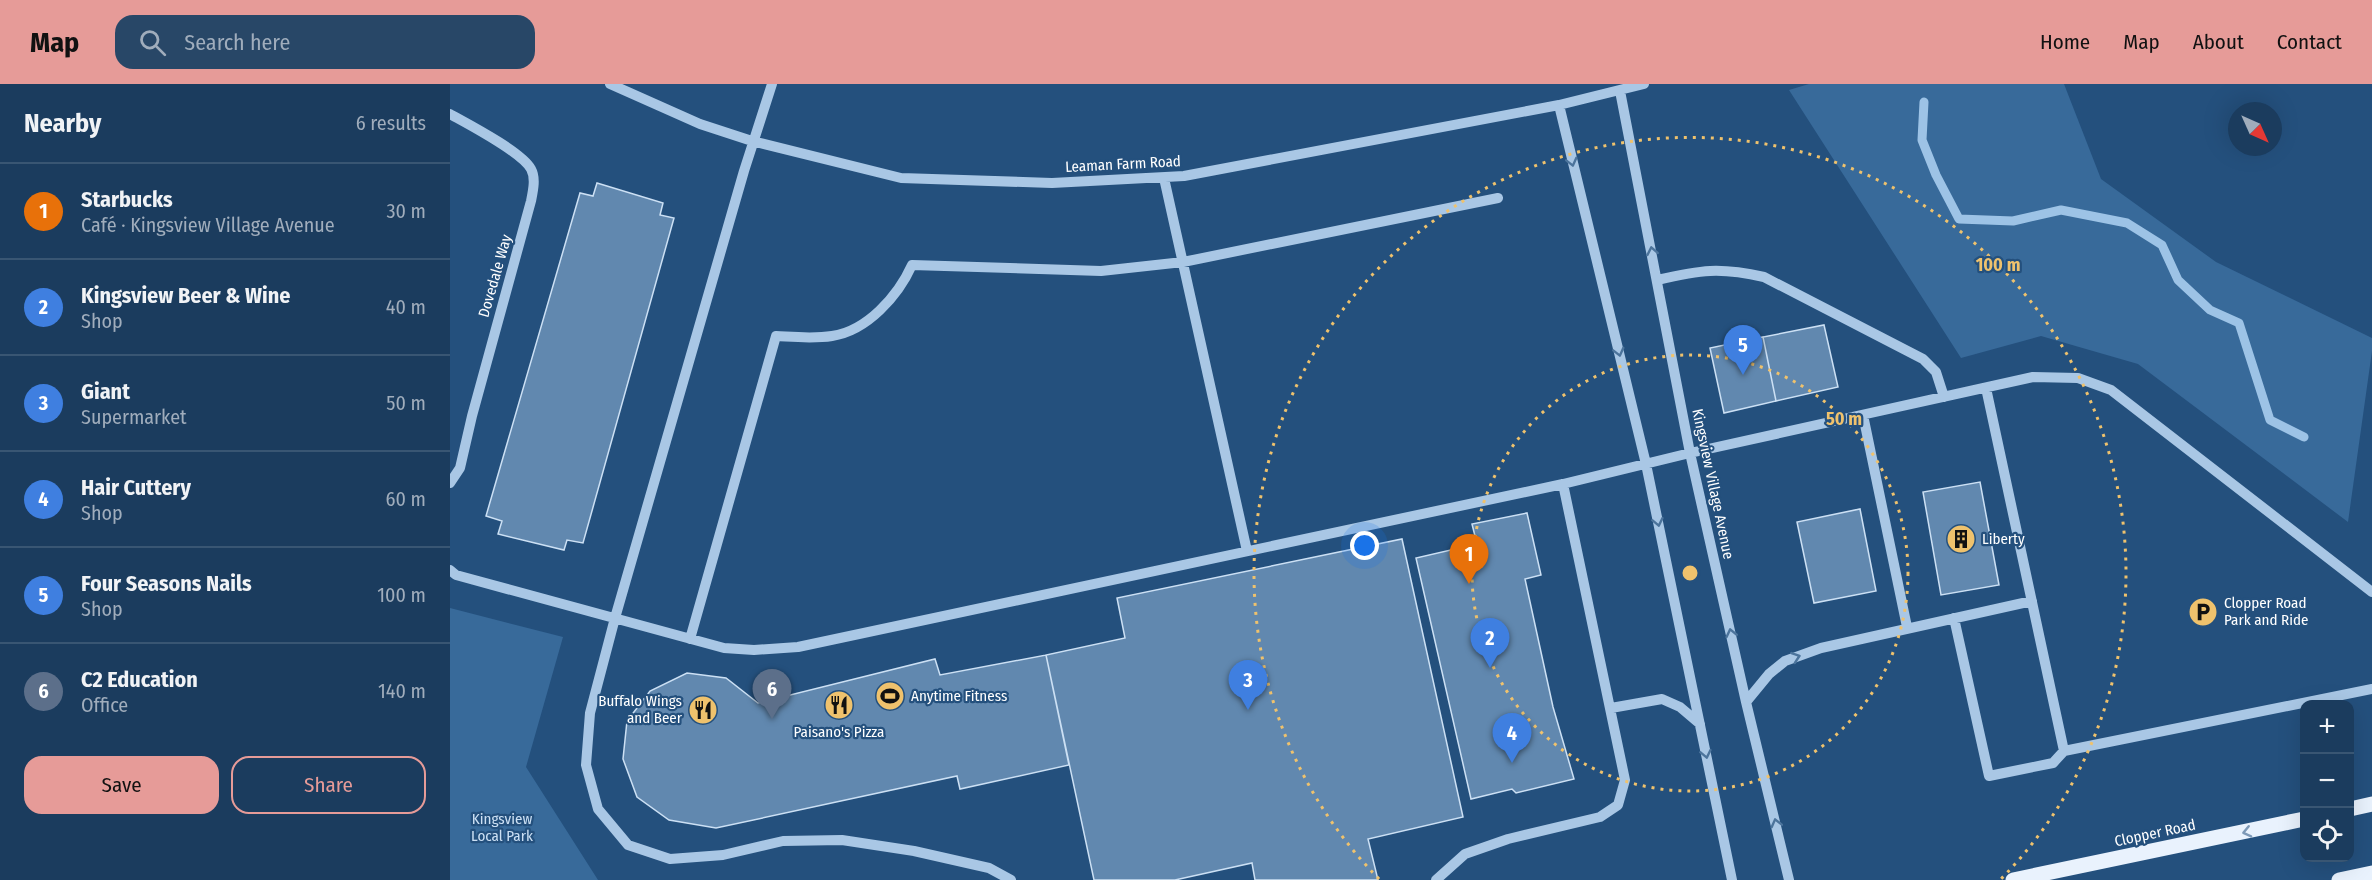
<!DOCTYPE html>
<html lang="en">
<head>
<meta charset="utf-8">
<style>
	:root { --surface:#1b3c5e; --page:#284767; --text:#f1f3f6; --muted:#a0adbc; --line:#395673; --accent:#e69b98 }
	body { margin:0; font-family:"Fira Sans Condensed",sans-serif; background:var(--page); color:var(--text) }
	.controls { position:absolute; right:18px; bottom:18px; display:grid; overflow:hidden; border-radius:12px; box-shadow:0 6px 24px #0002 }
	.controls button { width:54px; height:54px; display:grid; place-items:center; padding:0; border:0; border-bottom:2px solid var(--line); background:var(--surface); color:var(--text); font:30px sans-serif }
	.compass { position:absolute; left:1778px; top:18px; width:54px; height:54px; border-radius:50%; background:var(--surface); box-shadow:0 6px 24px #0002; rotate:135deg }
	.you { position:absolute; left:915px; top:462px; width:21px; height:21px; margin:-15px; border:4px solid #fff; border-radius:50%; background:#1a73e8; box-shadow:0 0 0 9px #1a73e833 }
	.badge { display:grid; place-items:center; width:39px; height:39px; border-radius:50%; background:var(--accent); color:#fff; font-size:20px; font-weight:700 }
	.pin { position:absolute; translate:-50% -50px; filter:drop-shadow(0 2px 3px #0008) }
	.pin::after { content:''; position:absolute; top:32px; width:21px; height:18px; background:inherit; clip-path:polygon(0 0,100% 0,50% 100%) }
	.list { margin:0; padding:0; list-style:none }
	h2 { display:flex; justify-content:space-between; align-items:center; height:78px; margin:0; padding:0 24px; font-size:26px }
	h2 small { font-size:20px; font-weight:400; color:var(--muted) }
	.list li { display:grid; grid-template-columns:39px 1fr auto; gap:18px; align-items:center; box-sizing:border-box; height:96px; padding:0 24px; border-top:2px solid var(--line) }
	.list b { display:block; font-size:22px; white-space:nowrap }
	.list p { margin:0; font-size:20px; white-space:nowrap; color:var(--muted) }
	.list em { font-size:20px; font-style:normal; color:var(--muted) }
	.actions { display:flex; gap:12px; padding:18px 24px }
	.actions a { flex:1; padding:14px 0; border:2px solid var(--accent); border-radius:18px; text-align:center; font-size:21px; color:var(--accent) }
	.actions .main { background:var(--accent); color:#111 }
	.icon { flex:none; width:33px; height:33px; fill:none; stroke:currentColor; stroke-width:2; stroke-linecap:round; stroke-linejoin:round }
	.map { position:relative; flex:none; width:1922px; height:796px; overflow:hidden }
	header { display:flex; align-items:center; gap:36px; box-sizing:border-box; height:84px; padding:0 30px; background:var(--accent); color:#111 }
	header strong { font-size:28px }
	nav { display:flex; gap:33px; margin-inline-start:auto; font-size:21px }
	.search { width:420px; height:54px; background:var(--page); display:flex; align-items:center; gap:15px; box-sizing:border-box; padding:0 21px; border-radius:18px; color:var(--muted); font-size:22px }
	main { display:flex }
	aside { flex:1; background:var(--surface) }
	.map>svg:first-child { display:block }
	.green { fill:#386a9a }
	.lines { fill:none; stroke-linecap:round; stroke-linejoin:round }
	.stream { stroke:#9dc3e6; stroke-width:9 }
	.building { fill:#6188af; stroke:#cce0f4; stroke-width:1.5 }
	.minor { stroke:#a9c7e5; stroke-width:10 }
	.major { stroke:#e9f2fd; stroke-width:15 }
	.oneway { stroke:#4c749c }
	.oneway2 { stroke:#7d99b7 }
	.ring { fill:none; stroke:#efc26d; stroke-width:3; stroke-dasharray:3 6 }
	.labels { text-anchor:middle; stroke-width:4.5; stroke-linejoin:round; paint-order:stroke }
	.street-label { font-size:15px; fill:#fff; stroke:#24507d }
	.poi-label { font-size:15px; fill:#fff; stroke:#24507d; text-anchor:start }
	.park-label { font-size:15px; fill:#cce0f4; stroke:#24507d }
	.centre { fill:#efc26d; stroke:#24507d; stroke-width:3 }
	.ring-label { font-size:18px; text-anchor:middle; font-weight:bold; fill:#efc26d; stroke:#24507d; stroke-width:4.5; stroke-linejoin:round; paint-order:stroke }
</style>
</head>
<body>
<header>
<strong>Map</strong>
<div class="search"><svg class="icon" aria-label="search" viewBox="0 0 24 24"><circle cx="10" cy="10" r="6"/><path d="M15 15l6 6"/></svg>Search here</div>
<nav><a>Home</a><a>Map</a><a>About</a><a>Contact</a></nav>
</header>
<main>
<aside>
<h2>Nearby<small>6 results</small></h2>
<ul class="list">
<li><span class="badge" style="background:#e8710a">1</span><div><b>Starbucks</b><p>Café · Kingsview Village Avenue</p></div><em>30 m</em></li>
<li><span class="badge" style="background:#3f7fe0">2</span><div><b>Kingsview Beer &amp; Wine</b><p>Shop</p></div><em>40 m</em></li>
<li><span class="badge" style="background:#3f7fe0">3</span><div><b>Giant</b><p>Supermarket</p></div><em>50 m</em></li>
<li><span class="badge" style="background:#3f7fe0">4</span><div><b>Hair Cuttery</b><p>Shop</p></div><em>60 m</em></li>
<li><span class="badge" style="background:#3f7fe0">5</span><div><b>Four Seasons Nails</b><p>Shop</p></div><em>100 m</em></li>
<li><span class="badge" style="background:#5c6f8a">6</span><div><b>C2 Education</b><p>Office</p></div><em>140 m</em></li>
</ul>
<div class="actions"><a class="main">Save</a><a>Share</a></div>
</aside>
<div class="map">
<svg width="1922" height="796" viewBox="0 0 1922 796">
	<rect width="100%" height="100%" fill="#24507d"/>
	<path class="green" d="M1359,0H1614L1651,95L1766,178L1922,254V267L1898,438L1688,280L1591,252L1511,274L1339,6Z
		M0,524L113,553L76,683L148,796H0Z"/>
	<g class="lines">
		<path class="stream" d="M1474,18L1472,56L1486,91L1509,135L1563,137L1611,126L1677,139L1712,161L1728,196L1760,226L1789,239L1820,336L1854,353"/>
	</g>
	<path class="building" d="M147,99L213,119L210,131L224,134L133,459L117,456L114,466L48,450L52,437L36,432L130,109L143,112Z
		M1374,241L1388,303L1326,317L1313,253Z
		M1313,253L1326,317L1274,329L1260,264Z
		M1530,398L1549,501L1491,511L1473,408Z
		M1410,425L1426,507L1364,519L1347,438Z
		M1077,429L1091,491L1075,495L1103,623L1124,695L1066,709L1062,705L1021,715L966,474L1027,460L1022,440Z
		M952,455L1013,733L918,755L928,796H805L802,779L725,796H644L596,571L675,554L667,514Z
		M596,571L619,681L510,705L507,692L266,744L219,736L187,713L173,675L177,637L200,607L237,589L276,594L308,619L485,575L490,591Z"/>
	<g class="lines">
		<path class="minor" d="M160,0L250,40L302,57L451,94L602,99L734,92L1109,21L1194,0
			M322,0L294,87L165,534L140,629L136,681L148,725L178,761L220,775L273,771L333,757L392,756L464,767L539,784L561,796
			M1170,7L1240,369L1296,618L1339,796
			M1109,21L1196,380L1282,796
			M0,30C18,40 72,68 81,85C86,94 83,107 81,117L22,332L10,384L0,399
			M714,94L797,467
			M1207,196C1251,186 1269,183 1314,193L1473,275L1486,288L1494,313
			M1536,304L1614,667
			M1413,331L1457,543
			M0,486L6,491L274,564L304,566L348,563L1113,400L1240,369L1583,293L1628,294L1661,306L1922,508
			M1504,534L1539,692L1603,679L1614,667L1922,605
			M240,555L326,252C345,253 363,255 382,252C417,247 448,212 462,181L651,187L733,178L1048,114
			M1296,618L1319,590L1335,577L1371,564L1582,517
			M1161,624L1212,615L1230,623L1250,640
			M986,796L1015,770L1058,755L1150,733L1168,721L1175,696L1113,400"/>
		<path class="major" d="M1900,725L1922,720
			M1563,796L1854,735
			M1889,796L1922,789"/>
	</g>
	<defs><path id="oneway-chevron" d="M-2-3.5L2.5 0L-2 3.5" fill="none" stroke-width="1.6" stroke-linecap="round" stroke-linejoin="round" transform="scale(1.5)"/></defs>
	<g class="oneway">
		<use href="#oneway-chevron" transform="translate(1122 78) rotate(76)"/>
		<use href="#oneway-chevron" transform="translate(1202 167) rotate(-101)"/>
		<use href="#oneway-chevron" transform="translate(1169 268) rotate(76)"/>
		<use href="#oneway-chevron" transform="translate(1208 438) rotate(78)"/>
		<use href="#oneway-chevron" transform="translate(1281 549) rotate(-103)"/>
		<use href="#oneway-chevron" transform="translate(1346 573) rotate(-19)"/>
		<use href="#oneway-chevron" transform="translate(1256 670) rotate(78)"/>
		<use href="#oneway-chevron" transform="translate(1326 739) rotate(-104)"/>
	</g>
	<use class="oneway2" href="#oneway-chevron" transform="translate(1797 748) rotate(167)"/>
	<g class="ring">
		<circle cx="1240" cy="489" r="218"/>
		<path d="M929 795A436 436 0 1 1 1551 795"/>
	</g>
	<defs>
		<g id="building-disc" transform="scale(1.5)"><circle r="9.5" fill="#efc26d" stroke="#24507d"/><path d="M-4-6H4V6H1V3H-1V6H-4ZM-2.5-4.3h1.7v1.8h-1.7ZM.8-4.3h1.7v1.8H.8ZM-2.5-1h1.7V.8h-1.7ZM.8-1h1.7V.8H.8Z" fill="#111"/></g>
		<g id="parking-disc" transform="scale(1.5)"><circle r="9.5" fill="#efc26d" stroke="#24507d"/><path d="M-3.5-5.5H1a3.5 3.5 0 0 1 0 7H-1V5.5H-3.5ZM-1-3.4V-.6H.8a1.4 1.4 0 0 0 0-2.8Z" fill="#111"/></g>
		<g id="stadium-disc" transform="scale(1.5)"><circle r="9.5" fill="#efc26d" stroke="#24507d"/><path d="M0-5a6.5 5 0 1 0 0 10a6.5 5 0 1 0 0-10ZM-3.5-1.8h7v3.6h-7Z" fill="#111"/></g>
		<g id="restaurant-disc" transform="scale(1.5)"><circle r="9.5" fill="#efc26d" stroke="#24507d"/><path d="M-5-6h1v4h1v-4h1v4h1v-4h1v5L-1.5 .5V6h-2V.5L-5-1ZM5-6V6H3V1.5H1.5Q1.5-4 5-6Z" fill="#111"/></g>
	</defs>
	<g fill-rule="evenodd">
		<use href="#building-disc" x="1511" y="455"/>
		<use href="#parking-disc" x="1753" y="528"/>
		<use href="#stadium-disc" x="440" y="612"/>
		<use href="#restaurant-disc" x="389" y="621"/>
		<use href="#restaurant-disc" x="253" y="626"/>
	</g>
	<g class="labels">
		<g class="street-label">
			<text transform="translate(673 80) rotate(-3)" y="5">Leaman Farm Road</text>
			<text transform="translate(45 192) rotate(-74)" y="5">Dovedale Way</text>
			<text transform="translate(1263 400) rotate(78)" y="5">Kingsview Village Avenue</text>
			<text transform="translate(1705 749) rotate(-12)" y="5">Clopper Road</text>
		</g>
		<g class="poi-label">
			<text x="1532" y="460">Liberty</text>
			<text x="1774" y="524">Clopper Road<tspan x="1774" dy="17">Park and Ride</tspan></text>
			<text x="461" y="617">Anytime Fitness</text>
			<text x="232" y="622" text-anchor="end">Buffalo Wings<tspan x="232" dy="17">and Beer</tspan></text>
			<text x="389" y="653" text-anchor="middle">Paisano's Pizza</text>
		</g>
		<g class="park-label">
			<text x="52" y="740">Kingsview<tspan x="52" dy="17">Local Park</tspan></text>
		</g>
	</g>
	<circle cx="1240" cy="489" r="9" class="centre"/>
	<g class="ring-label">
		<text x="1548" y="187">100 m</text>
		<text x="1394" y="341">50 m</text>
	</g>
</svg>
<div class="controls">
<button>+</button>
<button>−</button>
<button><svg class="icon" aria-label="locate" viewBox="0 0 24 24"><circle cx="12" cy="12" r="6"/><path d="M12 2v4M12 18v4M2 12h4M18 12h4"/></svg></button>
</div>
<svg class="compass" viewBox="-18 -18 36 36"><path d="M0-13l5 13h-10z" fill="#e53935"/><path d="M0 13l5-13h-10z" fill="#a0adbc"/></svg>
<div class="you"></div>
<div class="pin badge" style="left:1019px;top:500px;background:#e8710a">1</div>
<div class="pin badge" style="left:1040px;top:584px;background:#3f7fe0">2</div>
<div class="pin badge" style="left:798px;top:626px;background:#3f7fe0">3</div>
<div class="pin badge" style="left:1062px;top:679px;background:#3f7fe0">4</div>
<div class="pin badge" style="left:1293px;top:291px;background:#3f7fe0">5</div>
<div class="pin badge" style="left:322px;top:635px;background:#5c6f8a">6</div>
</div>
</main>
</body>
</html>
